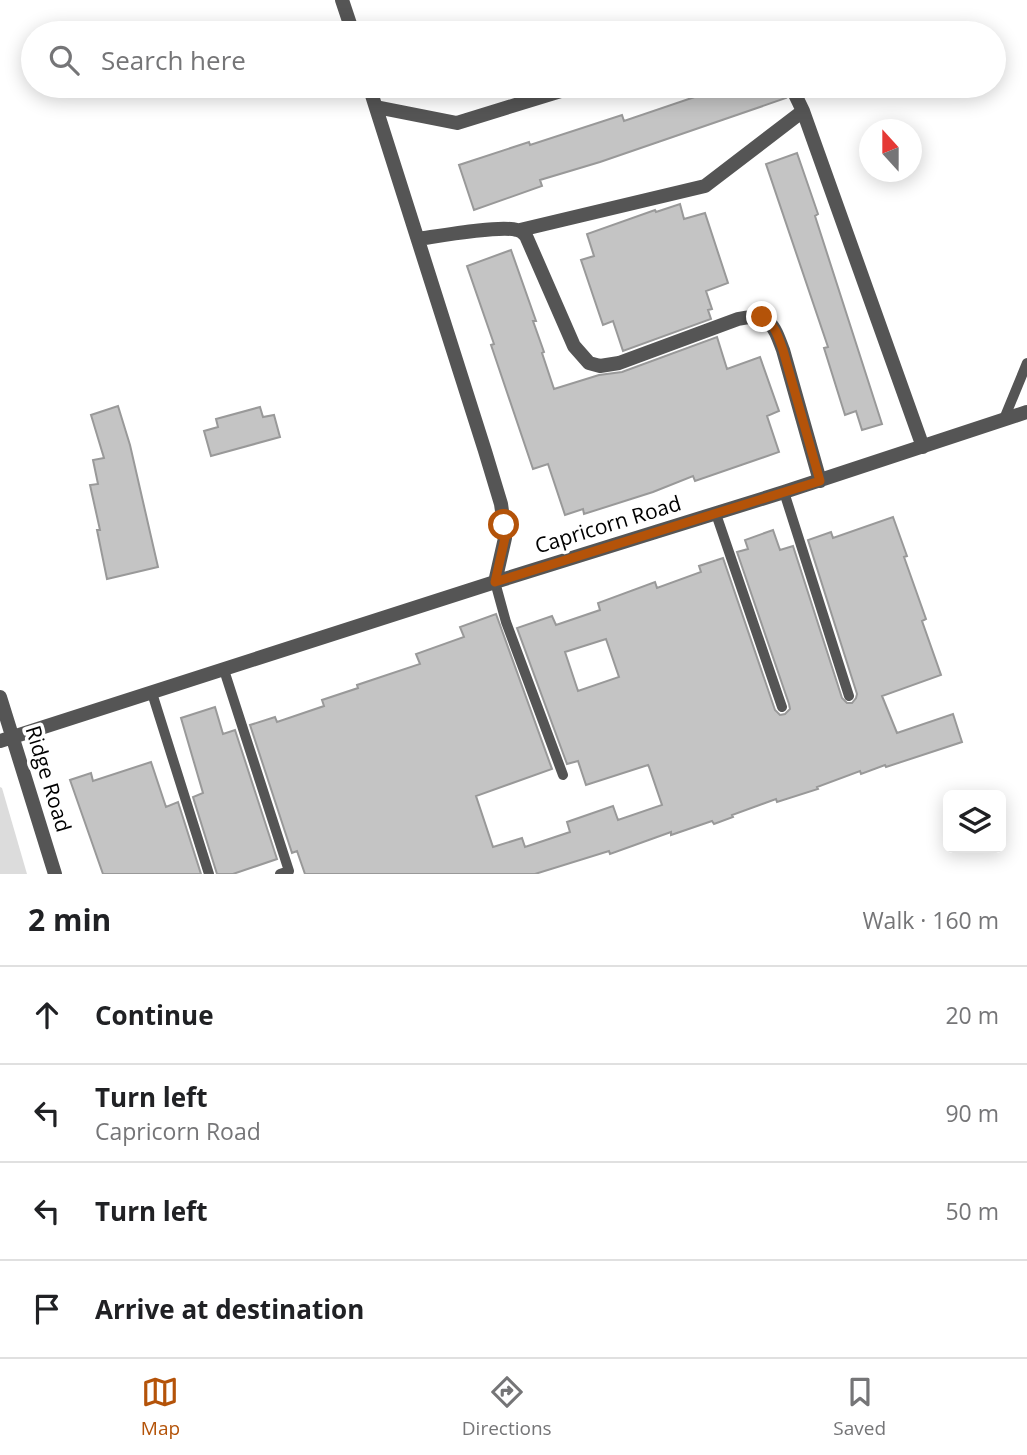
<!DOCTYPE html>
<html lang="en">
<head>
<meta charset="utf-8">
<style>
	:root { --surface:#fff; --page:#f2f2f2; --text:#202124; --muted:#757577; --line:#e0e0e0; --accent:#b45309 }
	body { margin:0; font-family:"Open Sans",sans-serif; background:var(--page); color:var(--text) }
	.controls { position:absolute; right:21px; bottom:21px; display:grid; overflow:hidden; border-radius:10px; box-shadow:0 4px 18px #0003 }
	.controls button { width:63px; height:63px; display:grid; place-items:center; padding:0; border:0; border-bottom:2px solid var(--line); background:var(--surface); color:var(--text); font:35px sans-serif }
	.compass { position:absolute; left:859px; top:119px; width:63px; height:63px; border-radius:50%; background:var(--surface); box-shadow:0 4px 18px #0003; rotate:339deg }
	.stop { position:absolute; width:21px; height:21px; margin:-16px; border:5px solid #b45309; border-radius:50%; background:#fff }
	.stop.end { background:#b45309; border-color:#fff; box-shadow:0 2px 7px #0008 }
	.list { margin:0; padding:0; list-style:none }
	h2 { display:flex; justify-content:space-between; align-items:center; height:91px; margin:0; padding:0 28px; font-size:30px }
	h2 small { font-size:23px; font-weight:400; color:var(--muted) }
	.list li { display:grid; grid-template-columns:46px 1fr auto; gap:21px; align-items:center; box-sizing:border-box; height:98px; padding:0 28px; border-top:2px solid var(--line) }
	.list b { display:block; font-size:26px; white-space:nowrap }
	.list p { margin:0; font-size:23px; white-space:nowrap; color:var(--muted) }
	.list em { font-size:23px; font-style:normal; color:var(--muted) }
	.icon { flex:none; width:38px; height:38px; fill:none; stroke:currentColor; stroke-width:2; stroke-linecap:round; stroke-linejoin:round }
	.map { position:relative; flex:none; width:1027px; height:874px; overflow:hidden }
	.search { position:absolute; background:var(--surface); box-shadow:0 4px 18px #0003; left:21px; right:21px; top:21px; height:77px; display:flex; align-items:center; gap:18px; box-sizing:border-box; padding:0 24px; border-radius:38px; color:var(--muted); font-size:26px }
	.sheet { height:483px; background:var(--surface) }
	nav { display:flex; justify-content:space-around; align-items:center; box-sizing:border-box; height:98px; border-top:2px solid var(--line); background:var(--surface); font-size:19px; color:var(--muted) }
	nav a { display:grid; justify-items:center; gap:4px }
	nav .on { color:var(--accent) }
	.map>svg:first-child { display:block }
	.green { fill:#dcdcdc }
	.building { fill:#c4c4c4; stroke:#999; stroke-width:2; fill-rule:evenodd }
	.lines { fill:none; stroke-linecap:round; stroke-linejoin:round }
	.service { stroke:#555; stroke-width:10 }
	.minor { stroke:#555; stroke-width:14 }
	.route { stroke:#b45309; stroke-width:9 }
	.labels { text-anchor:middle; stroke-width:7; stroke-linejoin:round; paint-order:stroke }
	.street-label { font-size:21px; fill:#000; stroke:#fff }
</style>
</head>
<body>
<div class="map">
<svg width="1027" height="874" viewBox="0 0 1027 874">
	<rect width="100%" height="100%" fill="#fff"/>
	<path class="green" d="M0,787L2,788L27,874H0Z"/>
	<path class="building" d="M727,86H781L786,98L600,162L540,180L542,186L474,210L459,165L529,142L530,145L622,115L624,121Z
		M797,153L818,214L815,216L882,424L862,430L856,411L845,415L824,348L828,347L766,164Z
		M680,204L684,219L705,213L728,283L706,291L712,309L708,310L711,319L623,351L613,321L603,325L581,260L594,256L587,234L655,210L656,212Z
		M511,250L536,321H533L544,352L542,353L554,389L599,375L622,372L717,337L727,369L760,357L779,411L767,416L779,452L695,481L693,476L653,492L584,514L583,509L565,515L548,464L533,469L491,345L494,344L467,266Z
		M118,406L130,445L158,567L107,579L97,530H100L90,485L98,484L93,460L104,458L91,415Z
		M260,407L263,417L274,415L280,437L211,456L204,431L218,427L216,419Z
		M893,517L907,556L904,557L926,619L922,621L941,675L882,696L897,733L953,714L962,742L886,767L885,765L861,774L860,771L817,787L818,789L777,802L776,799L732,815L733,817L714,824L712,821L671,835V832L610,854L609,851L535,874H305L297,851L292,853L250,725L275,717L277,722L324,706L322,700L358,688L357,685L420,664L416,654L464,637L460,627L496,614L552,769L476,796L493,847L522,838L525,847L570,832L567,822L613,806L618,820L662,805L649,767L648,765L586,785L578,761L567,764L517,628L552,616L556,625L600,610L598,603L655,582L657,588L701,572L699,566L723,558L775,710L780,715L785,714L790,709L789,704L737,552L748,549L745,540L773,530L780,550L793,546L842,698L847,703H852L856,698L857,694L808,540L831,532L833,538ZM606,639L619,677L578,691L565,652Z
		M215,707L223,734L235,730L277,859L233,874H217L193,797L203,793L181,718Z
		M151,762L166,807L178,802L201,874H103L70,780L91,773L93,781Z"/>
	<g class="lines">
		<path class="service" d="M1004,419L1027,363
			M784,492L849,696
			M716,514L782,707
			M495,582L506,622L563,775
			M224,670L289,871L280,874
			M152,693L209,874"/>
		<path class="minor" d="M342,0L353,33
			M746,33L763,28L766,33
			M369,86L485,451L501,504L504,525L505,538L495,582
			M791,86L803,111L923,447
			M376,107L457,123L577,86
			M520,230L705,186L803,111
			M418,239C439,236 500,225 517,230C522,231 523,233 526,236L574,346L589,363L600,366L619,363L738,319C769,312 773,323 783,350L820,481
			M0,697L55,874
			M0,741L495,582L784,492L1027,412"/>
	</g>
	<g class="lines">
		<path class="route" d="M504,525L505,538L495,582L820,481L783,350C778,336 775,324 762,317"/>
	</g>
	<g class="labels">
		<g class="street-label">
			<text transform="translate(608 525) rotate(-17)" y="7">Capricorn Road</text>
			<text transform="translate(48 779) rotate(73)" y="7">Ridge Road</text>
		</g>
	</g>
</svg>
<div class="controls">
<button><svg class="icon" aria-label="layers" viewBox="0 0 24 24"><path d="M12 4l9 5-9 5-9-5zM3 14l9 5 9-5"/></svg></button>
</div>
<svg class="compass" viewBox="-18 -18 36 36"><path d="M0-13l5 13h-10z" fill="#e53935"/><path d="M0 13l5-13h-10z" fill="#757577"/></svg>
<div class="stop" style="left:504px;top:525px"></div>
<div class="stop end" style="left:762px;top:317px"></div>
<div class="search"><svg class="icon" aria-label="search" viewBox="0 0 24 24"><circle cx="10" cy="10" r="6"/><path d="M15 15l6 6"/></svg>Search here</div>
</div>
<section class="sheet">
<h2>2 min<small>Walk · 160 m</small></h2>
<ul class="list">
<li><svg class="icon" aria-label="ahead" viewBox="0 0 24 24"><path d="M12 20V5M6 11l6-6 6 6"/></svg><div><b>Continue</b></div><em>20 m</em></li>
<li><svg class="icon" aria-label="left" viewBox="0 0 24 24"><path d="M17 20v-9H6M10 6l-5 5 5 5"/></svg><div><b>Turn left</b><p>Capricorn Road</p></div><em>90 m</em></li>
<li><svg class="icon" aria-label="left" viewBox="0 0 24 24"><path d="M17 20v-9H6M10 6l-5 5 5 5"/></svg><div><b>Turn left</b></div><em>50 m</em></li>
<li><svg class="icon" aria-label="arrive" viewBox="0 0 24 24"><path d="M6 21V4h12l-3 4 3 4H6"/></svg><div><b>Arrive at destination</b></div></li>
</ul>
</section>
<nav>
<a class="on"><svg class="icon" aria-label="map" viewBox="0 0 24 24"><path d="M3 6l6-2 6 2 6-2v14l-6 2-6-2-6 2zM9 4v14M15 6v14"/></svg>Map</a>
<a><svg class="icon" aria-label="directions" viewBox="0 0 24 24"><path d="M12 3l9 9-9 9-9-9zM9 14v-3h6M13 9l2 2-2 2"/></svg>Directions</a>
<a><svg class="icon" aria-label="saved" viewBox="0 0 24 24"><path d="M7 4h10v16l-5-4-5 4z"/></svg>Saved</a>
</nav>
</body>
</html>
